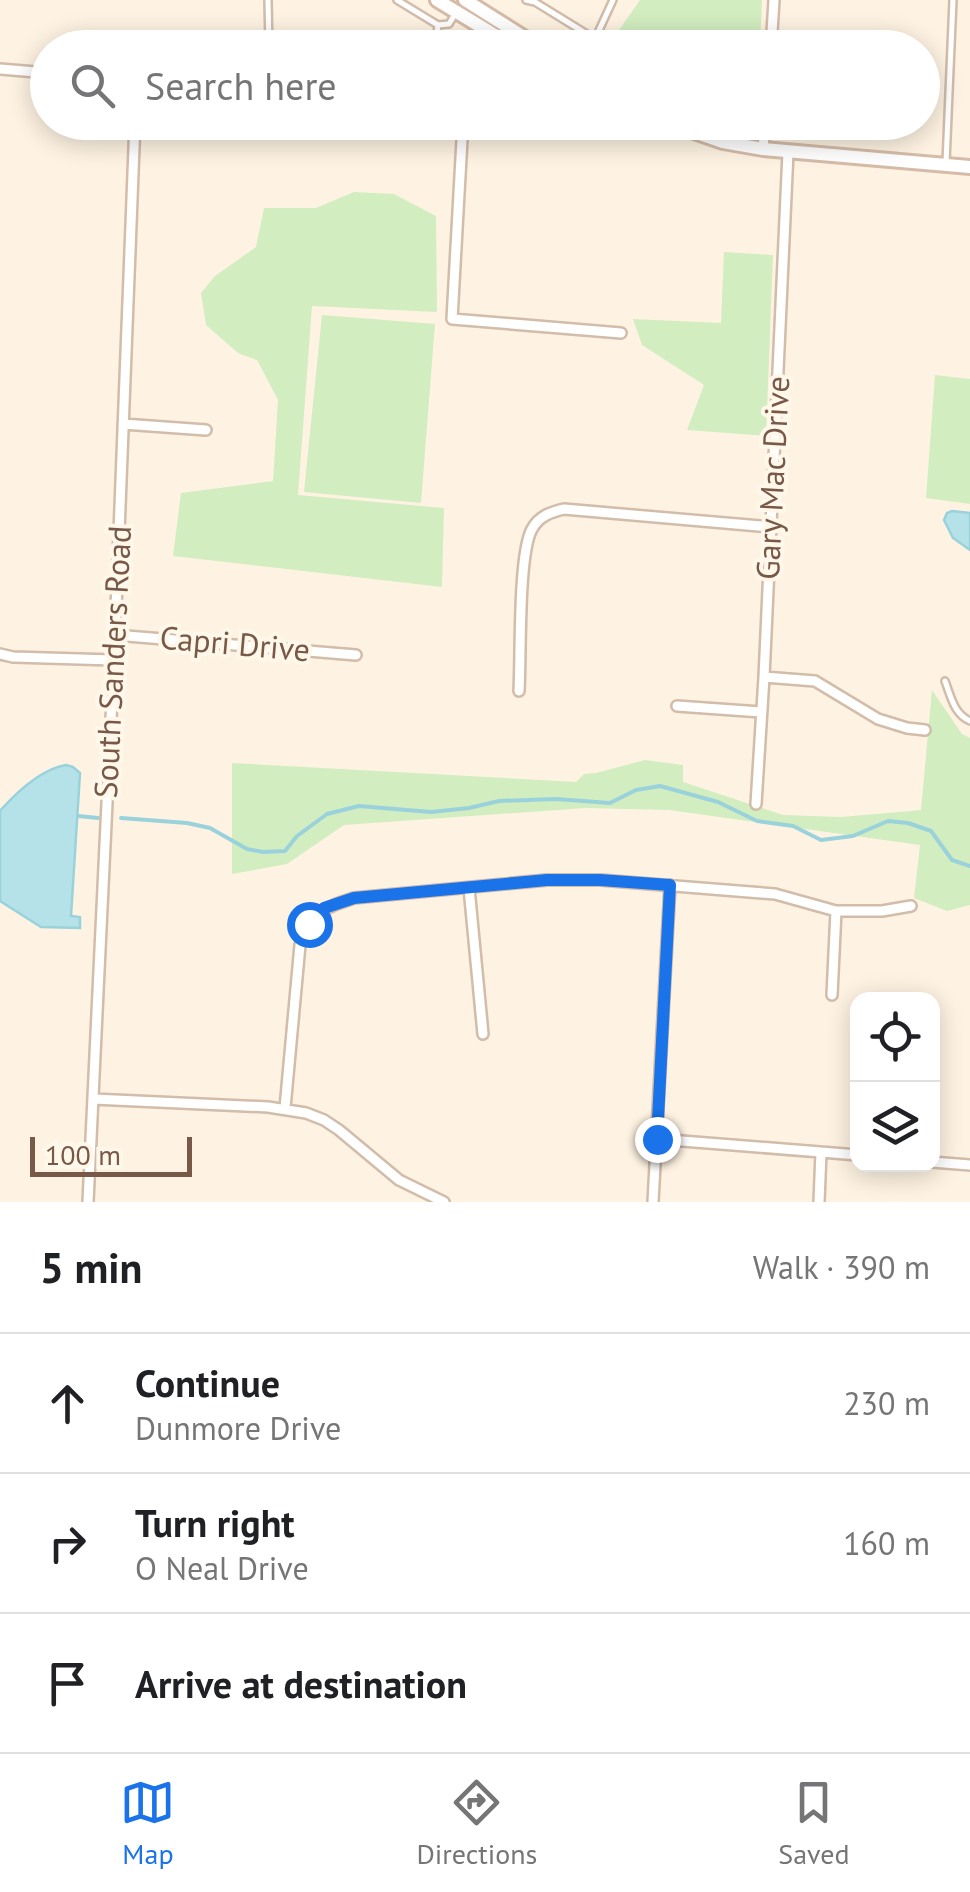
<!DOCTYPE html>
<html lang="en">
<head>
<meta charset="utf-8">
<style>
	:root { --surface:#fff; --page:#f6f6f6; --text:#202124; --muted:#757577; --line:#e0e0e0; --accent:#1a73e8 }
	body { margin:0; font-family:"PT Sans",sans-serif; background:var(--page); color:var(--text) }
	.controls { position:absolute; right:30px; bottom:30px; display:grid; overflow:hidden; border-radius:20px; box-shadow:0 5px 25px #0003 }
	.controls button { width:90px; height:90px; display:grid; place-items:center; padding:0; border:0; border-bottom:2px solid var(--line); background:var(--surface); color:var(--text); font:50px sans-serif }
	.scale { position:absolute; left:30px; bottom:25px; width:162px; box-sizing:border-box; padding-left:10px; border:5px solid #785846; border-top:0; font-size:28px; line-height:35px; white-space:nowrap; color:#785846; -webkit-text-stroke:8px #fff7ea; paint-order:stroke }
	.stop { position:absolute; width:30px; height:30px; margin:-22px; border:8px solid #1a73e8; border-radius:50%; background:#fff }
	.stop.end { background:#1a73e8; border-color:#fff; box-shadow:0 2px 10px #0008 }
	.list { margin:0; padding:0; list-style:none }
	h2 { display:flex; justify-content:space-between; align-items:center; height:130px; margin:0; padding:0 40px; font-size:42px }
	h2 small { font-size:32px; font-weight:400; color:var(--muted) }
	.list li { display:grid; grid-template-columns:65px 1fr auto; gap:30px; align-items:center; box-sizing:border-box; height:140px; padding:0 40px; border-top:2px solid var(--line) }
	.list b { display:block; font-size:38px; white-space:nowrap }
	.list p { margin:0; font-size:32px; white-space:nowrap; color:var(--muted) }
	.list em { font-size:32px; font-style:normal; color:var(--muted) }
	.icon { flex:none; width:55px; height:55px; fill:none; stroke:currentColor; stroke-width:2; stroke-linecap:round; stroke-linejoin:round }
	.map { position:relative; flex:none; width:970px; height:1202px; overflow:hidden }
	.search { position:absolute; background:var(--surface); box-shadow:0 5px 25px #0003; left:30px; right:30px; top:30px; height:110px; display:flex; align-items:center; gap:25px; box-sizing:border-box; padding:0 35px; border-radius:55px; color:var(--muted); font-size:38px }
	.sheet { height:550px; background:var(--surface) }
	nav { display:flex; justify-content:space-around; align-items:center; box-sizing:border-box; height:140px; border-top:2px solid var(--line); background:var(--surface); font-size:28px; color:var(--muted) }
	nav a { display:grid; justify-items:center; gap:5px }
	nav .on { color:var(--accent) }
	.map>svg:first-child { display:block }
	.green { fill:#d2edc0 }
	.water { fill:#b5e2e9; stroke:#9ad2dc; stroke-width:2.5 }
	.lines { fill:none; stroke-linecap:round; stroke-linejoin:round }
	.stream { stroke:#9ad2dc; stroke-width:4 }
	.lane-casing { stroke:#d2bcaa; stroke-width:10 }
	.street-casing { stroke:#d2bcaa; stroke-width:14 }
	.secondary-casing { stroke:#d6bca8; stroke-width:18 }
	.lane { stroke:#fff; stroke-width:5 }
	.street { stroke:#fff; stroke-width:9 }
	.secondary { stroke:#fff; stroke-width:12 }
	.route { stroke:#1a73e8; stroke-width:12 }
	.labels { text-anchor:middle; stroke-width:8; stroke-linejoin:round; paint-order:stroke }
	.street-label { font-size:32px; fill:#785846; stroke:#fff7ea }
</style>
</head>
<body>
<div class="map">
<svg width="970" height="1202" viewBox="0 0 970 1202">
	<rect width="100%" height="100%" fill="#fef3e2"/>
	<path class="green" d="M640,0H762L760,47H651L642,37L633,36L624,47H607Z
		M354,192L394,194L436,216L437,312L312,306L298,495L444,508L442,587L173,556L181,493L273,481L278,400L257,360L238,353L206,325L201,293L215,276L256,247L264,208H316Z
		M724,252L773,255L766,436L687,430L704,385L642,345L633,319L721,323Z
		M322,315L435,324L421,503L304,492Z
		M935,375L970,379V504L926,498Z
		M932,690L962,734L970,738V905L947,911L914,898L920,845L669,810L586,808L344,825L287,864L232,874V763L576,782L584,774L596,773L645,760L683,765V782L783,815L841,817L921,810Z"/>
	<path class="water" d="M952,511L970,513V550L953,538L944,520L947,513Z
		M66,765L73,767L80,773L71,916L80,917V928L41,927L0,901V811C16,793 41,769 66,765Z"/>
	<g class="lines">
		<path class="stream" d="M78,816L98,818
			M121,818L187,823L210,828L247,849L263,852L285,851L297,836L327,814L359,806L431,812L469,808L499,801L556,799L610,803L636,790L660,786L718,802L757,821L793,826L821,840L853,836L888,821L908,823L931,831L952,860L970,866"/>
		<g class="lane-casing">
			<path id="lane" d="M268,0L269,48
				M397,0L438,25
				M526,0L535,2L595,39L591,48
				M438,25L449,24L455,14
				M595,39L613,0
				M435,48L438,25
				M946,162L953,0
				M945,681C951,697 954,714 970,721"/>
		</g>
		<g class="street-casing">
			<path id="street" d="M771,48L774,0
				M0,69L48,73
				M463,122L452,319L621,333
				M763,149L765,122
				M123,424L206,430
				M115,635L356,655
				M0,654L13,657L113,660
				M764,677L815,681L878,719L907,728L925,730
				M519,691C521,657 518,554 532,529C539,516 551,512 564,509L771,527
				M677,706L761,712
				M756,804L764,677L788,152
				M469,888L483,1034
				M832,995L836,911
				M93,1099L268,1107L306,1113L324,1120L339,1130L399,1180L444,1202
				M285,1108L300,945C315,911 321,909 354,898L547,880H600L775,894L836,911H882L911,906
				M657,1139L858,1155
				M932,1162L970,1165
				M88,1202L115,635L135,122
				M653,1202L670,885
				M819,1202L821,1152"/>
		</g>
		<g class="secondary-casing">
			<path id="secondary" d="M437,0L516,48
				M465,0L541,48
				M665,122L723,142L763,149L970,167"/>
		</g>
		<use href="#lane" class="lane"/>
		<use href="#street" class="street"/>
		<use href="#secondary" class="secondary"/>
	</g>
	<g class="lines">
		<path class="route" d="M309,924L324,908L354,898L547,880H600L670,885L657,1139"/>
	</g>
	<g class="labels">
		<g class="street-label">
			<text transform="translate(773 478) rotate(-87)" y="11">Gary Mac Drive</text>
			<text transform="translate(235 644) rotate(5)" y="11">Capri Drive</text>
			<text transform="translate(113 662) rotate(-87)" y="11">South Sanders Road</text>
		</g>
	</g>
</svg>
<div class="controls">
<button><svg class="icon" aria-label="locate" viewBox="0 0 24 24"><circle cx="12" cy="12" r="6"/><path d="M12 2v4M12 18v4M2 12h4M18 12h4"/></svg></button>
<button><svg class="icon" aria-label="layers" viewBox="0 0 24 24"><path d="M12 4l9 5-9 5-9-5zM3 14l9 5 9-5"/></svg></button>
</div>
<div class="scale">100 m</div>
<div class="stop" style="left:309px;top:924px"></div>
<div class="stop end" style="left:657px;top:1139px"></div>
<div class="search"><svg class="icon" aria-label="search" viewBox="0 0 24 24"><circle cx="10" cy="10" r="6"/><path d="M15 15l6 6"/></svg>Search here</div>
</div>
<section class="sheet">
<h2>5 min<small>Walk · 390 m</small></h2>
<ul class="list">
<li><svg class="icon" aria-label="ahead" viewBox="0 0 24 24"><path d="M12 20V5M6 11l6-6 6 6"/></svg><div><b>Continue</b><p>Dunmore Drive</p></div><em>230 m</em></li>
<li><svg class="icon" aria-label="right" viewBox="0 0 24 24"><path d="M7 20v-9h11M14 6l5 5-5 5"/></svg><div><b>Turn right</b><p>O Neal Drive</p></div><em>160 m</em></li>
<li><svg class="icon" aria-label="arrive" viewBox="0 0 24 24"><path d="M6 21V4h12l-3 4 3 4H6"/></svg><div><b>Arrive at destination</b></div></li>
</ul>
</section>
<nav>
<a class="on"><svg class="icon" aria-label="map" viewBox="0 0 24 24"><path d="M3 6l6-2 6 2 6-2v14l-6 2-6-2-6 2zM9 4v14M15 6v14"/></svg>Map</a>
<a><svg class="icon" aria-label="directions" viewBox="0 0 24 24"><path d="M12 3l9 9-9 9-9-9zM9 14v-3h6M13 9l2 2-2 2"/></svg>Directions</a>
<a><svg class="icon" aria-label="saved" viewBox="0 0 24 24"><path d="M7 4h10v16l-5-4-5 4z"/></svg>Saved</a>
</nav>
</body>
</html>
